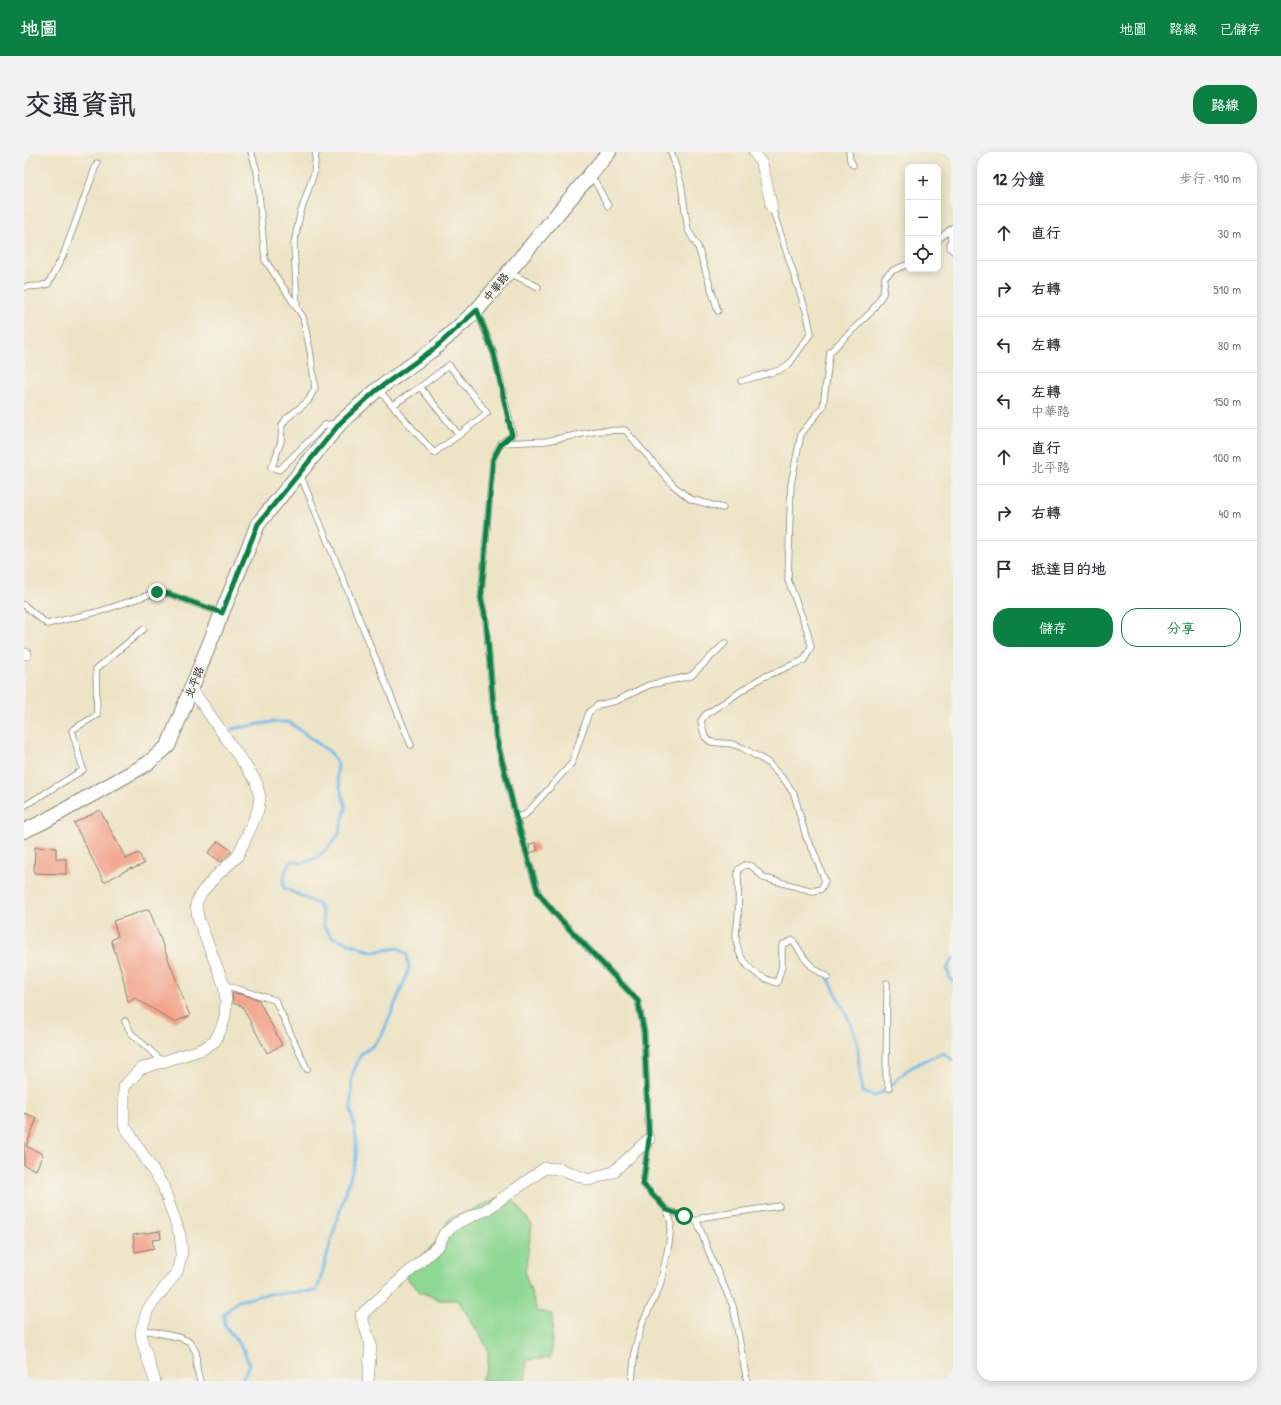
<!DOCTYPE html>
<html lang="zh-TW">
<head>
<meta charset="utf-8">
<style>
	:root { --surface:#fff; --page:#f2f2f3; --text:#2b2b33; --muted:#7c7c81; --line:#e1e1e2; --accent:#0b8043 }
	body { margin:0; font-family:"Patrick Hand","LXGW WenKai TC",sans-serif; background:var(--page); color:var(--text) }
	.controls { position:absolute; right:12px; top:12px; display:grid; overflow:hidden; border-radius:8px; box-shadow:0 2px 10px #0003 }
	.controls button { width:36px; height:36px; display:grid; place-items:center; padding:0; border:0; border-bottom:1px solid var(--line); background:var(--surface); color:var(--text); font:20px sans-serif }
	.stop { position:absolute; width:12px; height:12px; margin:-9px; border:3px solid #0b8043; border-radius:50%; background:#fff }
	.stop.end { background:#0b8043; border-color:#fff; box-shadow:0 1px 4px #0008 }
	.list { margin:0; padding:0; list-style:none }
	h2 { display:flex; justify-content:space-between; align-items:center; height:52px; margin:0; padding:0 16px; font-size:17px }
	h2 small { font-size:13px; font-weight:400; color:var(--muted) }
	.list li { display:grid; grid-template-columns:26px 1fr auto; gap:12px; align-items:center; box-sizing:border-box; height:56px; padding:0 16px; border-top:1px solid var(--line) }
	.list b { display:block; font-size:15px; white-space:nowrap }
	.list p { margin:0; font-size:13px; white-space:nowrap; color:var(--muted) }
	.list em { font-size:13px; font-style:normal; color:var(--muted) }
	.actions { display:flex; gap:8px; padding:12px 16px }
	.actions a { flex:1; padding:9px 0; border:1px solid var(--accent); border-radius:16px; text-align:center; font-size:14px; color:var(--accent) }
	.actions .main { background:var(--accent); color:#fff }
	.icon { flex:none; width:22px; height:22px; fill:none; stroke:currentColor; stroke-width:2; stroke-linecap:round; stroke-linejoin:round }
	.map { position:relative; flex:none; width:929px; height:1229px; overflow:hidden; border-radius:16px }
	header { display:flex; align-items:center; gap:24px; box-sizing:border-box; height:56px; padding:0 20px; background:var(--accent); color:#fff }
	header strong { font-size:19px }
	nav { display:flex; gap:22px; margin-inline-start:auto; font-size:14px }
	.intro { display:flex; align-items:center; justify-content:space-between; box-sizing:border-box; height:96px; padding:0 24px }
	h1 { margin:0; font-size:28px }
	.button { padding:10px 18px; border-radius:16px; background:var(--accent); color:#fff; font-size:14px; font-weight:700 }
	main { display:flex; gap:24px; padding:0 24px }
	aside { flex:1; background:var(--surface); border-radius:16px; box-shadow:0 2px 10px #0003 }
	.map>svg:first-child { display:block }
	.green { fill:#8ed893; stroke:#557a58 }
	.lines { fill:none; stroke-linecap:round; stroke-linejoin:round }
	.stream { stroke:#76bced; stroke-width:3 }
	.building { fill:#f3a188 }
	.service-casing { stroke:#848071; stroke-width:7 }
	.minor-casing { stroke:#848071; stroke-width:12 }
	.tertiary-casing { stroke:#848071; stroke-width:16 }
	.service { stroke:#fff; stroke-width:5.5 }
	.minor { stroke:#fff; stroke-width:11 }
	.tertiary { stroke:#fff; stroke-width:14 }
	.route { stroke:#0b8043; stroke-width:5 }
	.labels { text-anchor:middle; stroke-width:3; stroke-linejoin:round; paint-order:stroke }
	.street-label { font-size:11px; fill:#1c1c1c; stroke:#f7f3e8 }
</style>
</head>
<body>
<header>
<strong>地圖</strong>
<nav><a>地圖</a><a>路線</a><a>已儲存</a></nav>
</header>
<div class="intro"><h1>交通資訊</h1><a class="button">路線</a></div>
<main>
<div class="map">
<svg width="929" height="1229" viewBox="0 0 929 1229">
	<rect width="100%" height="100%" fill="#f7f3e8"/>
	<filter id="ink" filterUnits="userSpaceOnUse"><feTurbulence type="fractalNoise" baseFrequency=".025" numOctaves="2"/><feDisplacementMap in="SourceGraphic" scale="8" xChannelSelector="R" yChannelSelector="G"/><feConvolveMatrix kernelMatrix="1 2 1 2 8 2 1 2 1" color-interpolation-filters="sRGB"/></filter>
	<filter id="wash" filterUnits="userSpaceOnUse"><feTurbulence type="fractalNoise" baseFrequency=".012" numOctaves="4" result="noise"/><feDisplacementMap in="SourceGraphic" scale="16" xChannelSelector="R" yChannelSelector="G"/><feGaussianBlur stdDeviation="0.9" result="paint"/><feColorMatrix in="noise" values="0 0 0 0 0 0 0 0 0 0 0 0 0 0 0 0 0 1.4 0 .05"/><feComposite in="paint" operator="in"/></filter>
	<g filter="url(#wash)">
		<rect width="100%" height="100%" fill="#ede4c6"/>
		<path class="green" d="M484,1041L508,1073L501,1121L513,1159L529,1162L527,1206L503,1208L501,1229H457L464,1214V1197L434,1148H416L396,1140L377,1120L396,1106L412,1090L425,1067L451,1057Z"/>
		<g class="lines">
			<path class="stream" d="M208,577L248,570H265L307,601L314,613L313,624L322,656L315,682L303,697L292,706L279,711L267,709C261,718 258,726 260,736L294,752L298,759L300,775L308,785L349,800L375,796L383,802L385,816L381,828L358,883L350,893L337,902L328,923L327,957L332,984V1007L312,1071L293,1139L243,1142L227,1146L214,1149L200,1162V1172L220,1199L225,1212L218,1229
				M929,807L923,816L926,827L929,829
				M804,825L827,872L834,893L835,914L839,940L850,944C864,939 871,929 882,919C893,911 907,906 919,901L929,908"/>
		</g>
		<g id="blocks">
			<path class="building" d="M76,658L102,707L115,701L120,712L108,717L107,716L80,730L50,671Z
				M194,689L208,699L197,710L184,701Z
				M511,690L514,698L507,701L505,693Z
				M11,695L32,696V707H42V722L10,721Z
				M125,757L166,864L150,870L111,846L104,850L98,821L87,788L94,784L89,769Z
				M208,840L234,847L258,893L243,901L218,854L209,851Z
				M0,961L13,966L2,994L19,1002L12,1018L0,1013Z
				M136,1079L137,1087L128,1088L130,1096L111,1100L109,1083Z"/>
		</g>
	</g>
	<g filter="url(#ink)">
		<use href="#blocks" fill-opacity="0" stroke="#848071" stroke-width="1"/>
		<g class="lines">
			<g class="service-casing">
				<path id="service" d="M227,0L233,19L241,108L279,165L286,198L291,236L284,249L262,267L258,273L257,289L250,310L247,315L255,318L301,273L313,271
					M647,0L657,31L664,78L674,95L694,159
					M825,0L826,8L829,13
					M565,24L572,31L584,54
					M927,78L926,96L929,99
					M914,88L928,76
					M484,120L514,135
					M0,135L15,134L24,132L39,104L73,11
					M273,155L270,92L276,62L290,21L292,0
					M453,158L470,202L489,283L477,291L469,307L457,446L462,469L472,585L492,665L514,740L523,752L537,768L614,849L620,880L625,987L619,1032L643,1058L647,1070L645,1091L636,1134L618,1172L611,1197L608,1229
					M717,229L756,218L766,211L787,181L783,162L748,56
					M396,235L425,213L463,261L435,283
					M354,237L410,301L435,283L396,235L369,253
					M477,291L522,289L573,279L601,278L649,333L666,347L699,356
					M276,322L387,593
					M0,453L23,472L77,459L133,440L145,442L197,461
					M0,654L59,618L48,578L73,563L72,517L120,477
					M492,665L501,663L548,611L565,560L574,553L592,549L625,533L667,524L701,491
					M804,825C783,813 781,808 769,788L758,793V814L753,831C730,824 712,809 712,783C712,777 714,771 714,765C715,750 714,734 714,718L721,713L728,714L740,726L789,739L797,737L801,729L789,698L782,685L770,642L762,630L743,610L719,596L708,592L687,590L681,585L677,569L681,563L737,526L780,508L787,495L783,478L764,428L767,332L777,282L799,255L806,200L847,160L859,142L861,125L868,119L884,112
					M863,831L862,924L865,936
					M200,833L251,848L283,917
					M101,869L107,881L138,909
					M643,1058L673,1069L688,1108L709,1154L723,1229
					M673,1069L680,1065L755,1054
					M117,1179H126L157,1186L166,1190L172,1200L173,1217L176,1229"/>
			</g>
			<g class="minor-casing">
				<path id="minor" d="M730,0L738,12L748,56
					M0,502H2
					M131,1229L118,1189L117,1179L124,1157L153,1120L158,1100L156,1083L139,1034L100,973V935L116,917L179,897L191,889L197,877L201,864L202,849L200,833L174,766L172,752L177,741L191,725L213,705L226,677L234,658L236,646L232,629L167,536
					M344,1229L347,1193L337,1163L415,1093L420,1082L433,1071L462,1058L521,1016L537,1017L565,1028L589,1020L625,987"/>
			</g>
			<g class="tertiary-casing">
				<path id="tertiary" d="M0,679L19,670L123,612L144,594L234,372L317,270L354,237L411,196L453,158L585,0"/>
			</g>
			<use href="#service" class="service"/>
			<use href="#minor" class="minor"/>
			<use href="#tertiary" class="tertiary"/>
		</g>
	</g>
	<g class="lines" filter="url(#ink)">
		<path class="route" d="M133,440L145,442L198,461L234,372L317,270L354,237L411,196L453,158L470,202L488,283L477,292L469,307L457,446L462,468L472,585L492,665L514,740L523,752L537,768L614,849L620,880L625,987L619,1032L643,1058L660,1064"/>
	</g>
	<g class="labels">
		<g class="street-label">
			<text transform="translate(472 135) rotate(-51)" y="4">中華路</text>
			<text transform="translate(170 530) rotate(-68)" y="4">北平路</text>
		</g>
	</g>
</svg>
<div class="controls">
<button>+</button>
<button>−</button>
<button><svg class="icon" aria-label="locate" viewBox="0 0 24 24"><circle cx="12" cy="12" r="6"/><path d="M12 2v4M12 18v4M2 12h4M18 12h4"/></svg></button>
</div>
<div class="stop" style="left:660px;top:1064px"></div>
<div class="stop end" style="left:133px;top:440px"></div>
</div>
<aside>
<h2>12 分鐘<small>步行 · 910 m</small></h2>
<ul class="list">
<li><svg class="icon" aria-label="ahead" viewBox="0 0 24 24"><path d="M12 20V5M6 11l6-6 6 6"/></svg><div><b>直行</b></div><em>30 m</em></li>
<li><svg class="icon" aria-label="right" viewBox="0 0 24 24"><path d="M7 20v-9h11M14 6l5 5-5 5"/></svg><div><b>右轉</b></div><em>510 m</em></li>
<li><svg class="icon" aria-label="left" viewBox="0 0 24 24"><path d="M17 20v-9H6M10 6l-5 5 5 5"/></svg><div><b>左轉</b></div><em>80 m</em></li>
<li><svg class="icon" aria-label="left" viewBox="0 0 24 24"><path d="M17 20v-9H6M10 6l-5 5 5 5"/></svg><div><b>左轉</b><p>中華路</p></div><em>150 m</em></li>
<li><svg class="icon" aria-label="ahead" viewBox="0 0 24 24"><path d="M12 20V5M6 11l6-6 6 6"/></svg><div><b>直行</b><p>北平路</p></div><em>100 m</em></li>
<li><svg class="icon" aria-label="right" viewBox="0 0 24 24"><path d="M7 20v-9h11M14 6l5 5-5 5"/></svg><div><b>右轉</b></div><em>40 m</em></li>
<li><svg class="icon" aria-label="arrive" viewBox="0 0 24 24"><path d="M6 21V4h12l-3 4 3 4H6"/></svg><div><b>抵達目的地</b></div></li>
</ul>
<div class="actions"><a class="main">儲存</a><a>分享</a></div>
</aside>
</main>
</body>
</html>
